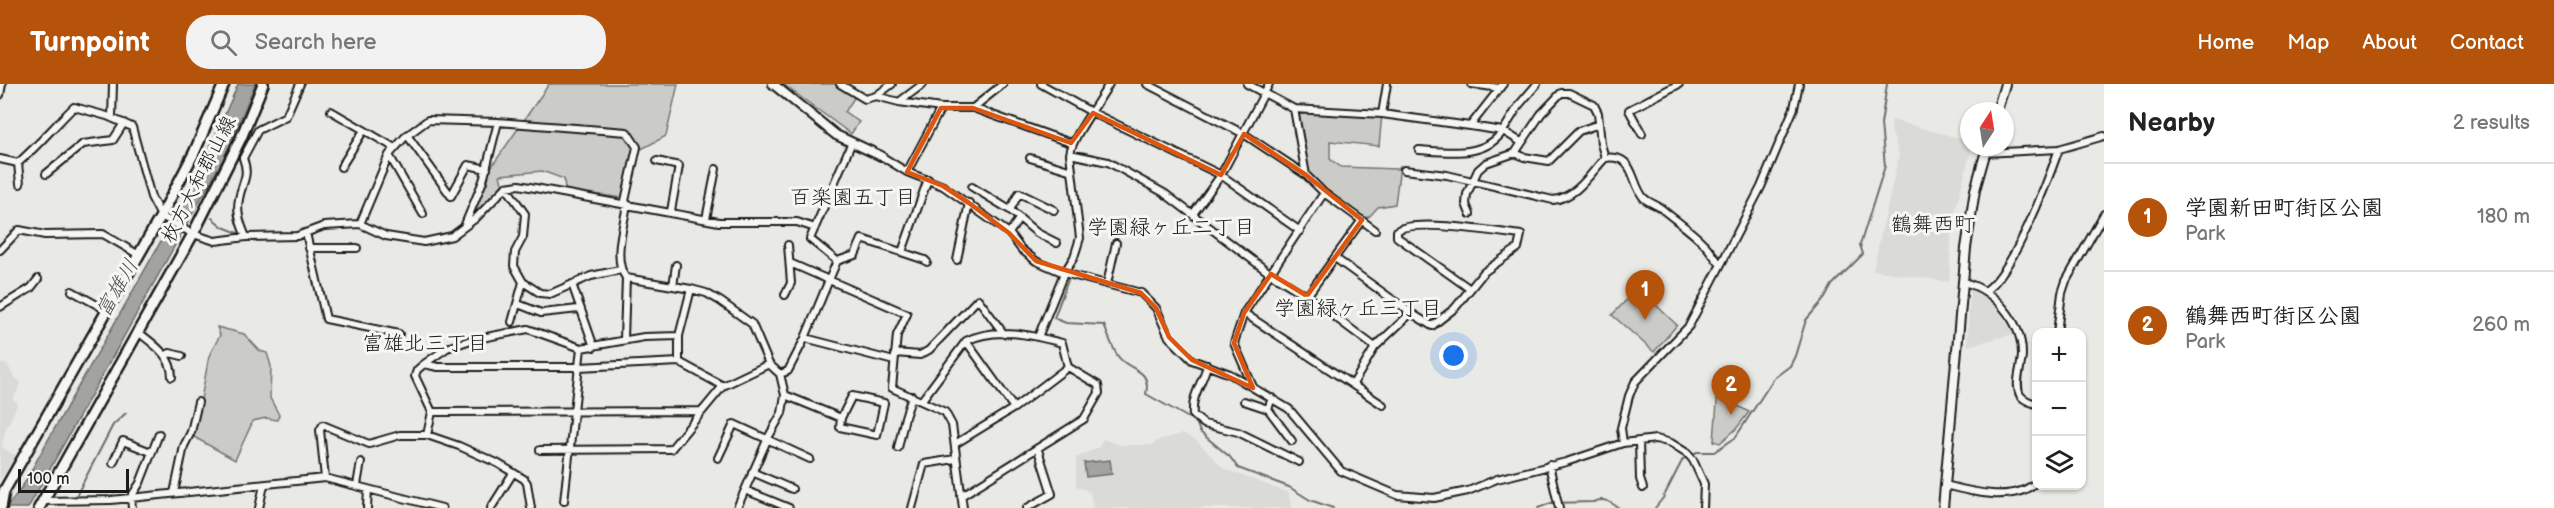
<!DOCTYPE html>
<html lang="en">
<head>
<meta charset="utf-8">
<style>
	:root { --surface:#fff; --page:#f2f2f2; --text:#222; --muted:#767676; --line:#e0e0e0; --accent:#b45309 }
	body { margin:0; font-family:"Balsamiq Sans","Klee One",sans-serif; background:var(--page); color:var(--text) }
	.controls { position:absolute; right:18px; bottom:18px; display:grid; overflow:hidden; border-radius:12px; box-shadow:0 2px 4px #0004 }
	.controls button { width:54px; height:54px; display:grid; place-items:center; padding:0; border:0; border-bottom:2px solid var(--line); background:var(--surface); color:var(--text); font:30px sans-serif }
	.compass { position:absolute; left:1960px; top:18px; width:54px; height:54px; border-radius:50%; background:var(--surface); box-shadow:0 2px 4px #0004; rotate:12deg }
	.scale { position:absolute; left:18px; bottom:15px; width:111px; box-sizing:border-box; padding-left:6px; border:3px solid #1c1c1c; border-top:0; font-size:16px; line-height:21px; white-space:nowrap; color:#1c1c1c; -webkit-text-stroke:4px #f6f6f2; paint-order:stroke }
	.you { position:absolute; left:1454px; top:272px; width:21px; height:21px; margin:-15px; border:4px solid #fff; border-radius:50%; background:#1a73e8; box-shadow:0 0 0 9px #1a73e833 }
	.badge { display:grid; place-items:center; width:39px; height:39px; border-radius:50%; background:var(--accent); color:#fff; font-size:20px; font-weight:700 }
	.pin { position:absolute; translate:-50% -50px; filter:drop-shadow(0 2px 3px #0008) }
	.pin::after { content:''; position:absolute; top:32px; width:21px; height:18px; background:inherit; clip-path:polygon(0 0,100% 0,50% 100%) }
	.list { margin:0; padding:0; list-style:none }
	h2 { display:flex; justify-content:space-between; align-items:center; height:78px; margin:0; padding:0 24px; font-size:26px }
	h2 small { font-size:20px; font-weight:400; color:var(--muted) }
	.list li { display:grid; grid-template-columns:39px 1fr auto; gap:18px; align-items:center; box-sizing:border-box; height:108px; padding:0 24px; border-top:2px solid var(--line) }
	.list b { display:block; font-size:22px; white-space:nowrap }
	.list p { margin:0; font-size:20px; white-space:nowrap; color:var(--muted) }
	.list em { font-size:20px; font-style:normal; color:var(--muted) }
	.icon { flex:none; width:33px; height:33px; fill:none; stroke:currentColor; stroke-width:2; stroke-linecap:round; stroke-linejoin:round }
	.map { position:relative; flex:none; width:2104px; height:424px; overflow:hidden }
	header { display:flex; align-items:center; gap:36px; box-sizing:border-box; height:84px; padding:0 30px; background:var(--accent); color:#fff }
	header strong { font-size:28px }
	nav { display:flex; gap:33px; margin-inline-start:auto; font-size:21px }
	.search { width:420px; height:54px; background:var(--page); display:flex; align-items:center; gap:15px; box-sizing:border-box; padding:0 21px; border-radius:24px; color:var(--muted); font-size:22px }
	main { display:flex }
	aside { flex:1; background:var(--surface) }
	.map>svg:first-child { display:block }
	.built { fill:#dadad6 }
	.green { fill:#cbcbc7; stroke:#747472; stroke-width:1.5 }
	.water { fill:#a3a3a1; stroke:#6d6d6c; stroke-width:1.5 }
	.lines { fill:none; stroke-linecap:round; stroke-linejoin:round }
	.stream { stroke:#6d6d6c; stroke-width:2 }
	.minor-casing { stroke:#1c1c1c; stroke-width:10 }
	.tertiary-casing { stroke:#1c1c1c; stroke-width:12 }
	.primary-casing { stroke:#1c1c1c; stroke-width:14 }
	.minor { stroke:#f6f6f2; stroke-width:6 }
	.tertiary { stroke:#f6f6f2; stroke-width:8 }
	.primary { stroke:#f6f6f2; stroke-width:9 }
	.marked { fill:none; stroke:#de560d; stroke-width:4.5; stroke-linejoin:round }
	.labels { text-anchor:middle; stroke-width:6; stroke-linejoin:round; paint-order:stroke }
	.street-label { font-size:20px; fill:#1c1c1c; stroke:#f6f6f2 }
	.neighbourhood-label { font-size:21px; fill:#1c1c1c; stroke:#f6f6f2 }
	.water-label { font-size:21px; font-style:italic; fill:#525251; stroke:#f6f6f2 }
</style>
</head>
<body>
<header>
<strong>Turnpoint</strong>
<div class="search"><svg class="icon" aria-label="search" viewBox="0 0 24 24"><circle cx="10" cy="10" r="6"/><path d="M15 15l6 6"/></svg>Search here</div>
<nav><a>Home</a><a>Map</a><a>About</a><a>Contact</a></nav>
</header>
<main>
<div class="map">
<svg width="2104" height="424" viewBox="0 0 2104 424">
	<rect width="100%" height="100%" fill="#e9e9e5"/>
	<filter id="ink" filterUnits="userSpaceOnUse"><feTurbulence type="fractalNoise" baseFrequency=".0167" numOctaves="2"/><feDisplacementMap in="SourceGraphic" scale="12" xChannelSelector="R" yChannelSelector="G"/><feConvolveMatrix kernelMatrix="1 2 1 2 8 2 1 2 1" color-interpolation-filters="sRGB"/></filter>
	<g filter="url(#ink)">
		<path class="built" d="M1892,36L1969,57V63H1972L1952,138L1949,198L1873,186L1899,71L1891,46Z
			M1973,205L1993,217L2014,250L1967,262L1970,208Z
			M0,280H7L14,293L21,298L13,316L18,319L5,347L2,363L16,372L0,396Z
			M1183,350L1196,356L1224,385L1289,409L1291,424H1093L1090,408L1076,402V374L1099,363L1103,355L1121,361H1153L1158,356Z"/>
		<path class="green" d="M549,0H678L666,52L634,69L623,114L565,106L564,95L542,87L500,91L503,103L466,143L490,85Z
			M783,0H844L854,14L845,28L859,38L851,50Z
			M1294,25L1382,30L1379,62L1330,57V75L1341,83L1397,85L1400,82L1395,120L1378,123L1370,132L1362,136L1306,91Z
			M1638,204L1677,241L1654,268L1612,231Z
			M217,243L244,250L260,267L267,269L271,282L270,314L279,331L277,336L266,334L253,337L235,376L194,353L209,272L220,251Z
			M1718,305H1723L1725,315L1749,328L1736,345L1720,359L1714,357Z"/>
		<path class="water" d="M238,0H255L227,68L212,95L28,424H6L24,400C95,267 179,140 238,0Z
			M1110,376L1112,390L1086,393L1084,379Z"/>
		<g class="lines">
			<path class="stream" d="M212,134L223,143L238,149
				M1068,196L1054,234L1066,239L1104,241C1107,249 1113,264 1117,271C1128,288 1152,283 1146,310L1196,338L1200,348L1230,373L1238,384L1289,403L1310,416L1333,424
				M75,414L113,341L126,329
				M1538,424L1551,419L1593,418C1604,413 1610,418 1619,424
				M1655,424L1663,414L1683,375L1697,368H1714L1735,354L1774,294L1790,282L1795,272L1806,236L1825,214L1832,201L1863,170L1860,161L1885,82L1881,40L1887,0"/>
			<g class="minor-casing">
				<path id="minor" d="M840,0L865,15L876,12L892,0
					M1041,0L1093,29L1221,91L1300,147
					M1147,0L1244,50L1306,91L1324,109L1375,146
					M1247,0L1294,25L1382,30L1470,42L1503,0
					M1471,0L1500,4
					M0,11L2,0
					M876,12L899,18L941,24H973L1071,59
					M899,18L923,0
					M973,24L1003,0
					M1294,25L1306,91
					M331,27L395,64
					M1382,30L1387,0
					M112,34L113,0
					M1470,42L1503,47L1519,21L1537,0
					M1642,50L1629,26L1679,0
					M407,51L451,112L468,81L487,85
					M852,58L810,155L837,177L829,196L907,230L897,251L892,304L945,328L952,341L963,424
					M2059,65L2104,52
					M1419,66C1449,68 1484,74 1503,47L1521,58
					M1515,69L1524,73L1549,77L1579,47L1599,40
					M1070,70L1108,78L1164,109L1271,190L1307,212L1375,263
					M389,71L423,130
					M881,72L907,88L943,102L1009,149L1021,165L1036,177L1064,189L1141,209L1156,224L1169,253L1192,276L1230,290L1289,325L1341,387L1397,411L1434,414L1468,407L1497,395L1566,378L1623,359L1656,355L1671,359L1687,369L1693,376L1704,400L1703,424
					M1030,74L1072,87
					M0,75L18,79C39,61 54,42 74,23L107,32L132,43L151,113L161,132L193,150L215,157L246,153L297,152L324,142L360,140L386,152L424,158L452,152L476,134L506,103L519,101L719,138H797L815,144
					M657,77L679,82L671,127
					M18,79L20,100
					M341,83L364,46
					M1404,86L1447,91L1553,116C1576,114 1590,90 1605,74C1635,70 1630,96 1643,113C1648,119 1656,120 1662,125C1675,136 1690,146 1702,158C1709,164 1714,173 1720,180
					M907,88L941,24
					M46,90L83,60L113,56L124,39
					M506,103L525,130L523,153L515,168L514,182L523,198L540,209L550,210L591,192L620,186
					M972,103L1010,126L1037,149L1057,159
					M1010,126L1019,109L1054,126
					M1193,130L1221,91L1269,0
					M1470,130L1466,120L1467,110L1478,86L1486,79L1515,69L1541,30L1561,9H1569L1594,21L1598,29L1601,60L1605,74
					M706,135L716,85
					M360,140L389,71L405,53L428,36L498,38L627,48L637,63L625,117L627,120C624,142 612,175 626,194L624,255
					M464,143L483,97L498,38
					M306,149L326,235L399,250
					M1009,149L1019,135
					M246,153C241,141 236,129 239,115C242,97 250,93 243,74L258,46L286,32L300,0
					M309,164H357
					M0,166L19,146L45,151L103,150L139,171
					M902,168L928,95
					M1335,174L1411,229L1375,263L1353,300
					M957,176L969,119
					M837,177L855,171L862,155L925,176L927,178
					M790,179L829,196L805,254
					M626,194L691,205L706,209L720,217L752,240L769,280L780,290L785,311L782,329L768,354L737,424
					M1963,198C1993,205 2022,237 2022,270C2022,282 2014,300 2020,311C2024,317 2031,318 2036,320
					M572,200L594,263
					M1107,200L1116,159
					M673,202L676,181
					M72,207L108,227
					M1985,207C2013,189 2047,99 2059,65L1985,69
					M785,211L791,199L788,161
					M1307,212L1362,136
					M518,220L541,229L579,225
					M0,223L31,204L38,195
					M1244,229L1383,321
					M1411,229L1432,242L1455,224L1484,188L1518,164L1521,151C1498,148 1411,134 1397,147V153L1470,205
					M512,238L523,198
					M137,247C153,260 172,271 172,293
					M2057,249L2062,209L2066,197L2104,130
					M1038,253L1064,189L1074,173L1080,154L1070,70C1072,53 1099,18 1109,0
					M966,257L1014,324
					M895,269L920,271L929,266L978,215L1004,250
					M166,271L170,269L182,272
					M679,278V252L691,205
					M424,280L447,264L471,256L528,245L581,264L644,253L679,252
					M1207,281C1203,299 1191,311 1193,331L1204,340L1238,348L1299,378
					M780,290L788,287L805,254L894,277
					M1253,303L1234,259L1244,229L1324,109
					M785,311L841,334L840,343L877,351L884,319L852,312L841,334
					M1272,314L1268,325L1292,357
					M922,316L966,257C996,242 1032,251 1062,259L1068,283L1098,301L1099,309L1084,335L961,412
					M1244,317L1268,325
					M432,328L702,327
					M427,351L432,328L415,292L417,286L424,280L438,283H579L679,278L723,302
					M1639,357L1640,395L1643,404
					M1623,359L1621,344L1629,312L1635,298L1689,242L1761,103L1794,24L1799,0
					M955,360L1014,324L1068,283
					M898,364L905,333L912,312
					M540,366L671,365L723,302L769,280
					M718,374L734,340L810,375
					M113,379L123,357L151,368
					M1549,381L1559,424
					M752,388L792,405
					M325,394L320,346L323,341L369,360L400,351H427L459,362L497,379L524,395L527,399L531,424
					M357,401L361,378
					M1945,401C1971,408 2015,419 2036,398
					M745,406L789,424
					M174,409L184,362L191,348L198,318
					M43,417L111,416L325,394L442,424
					M564,417L581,264
					M132,424L131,413L140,399L159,350
					M259,424L264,401
					M367,424L368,405
					M491,424L513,389
					M912,424L924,380L955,375
					M1027,424L1052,410L1038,366"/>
			</g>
			<g class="tertiary-casing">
				<path id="tertiary" d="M773,0L836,51L881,72
					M1997,27L2005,0
					M1943,424L1966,164L1975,106L1987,63"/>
			</g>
			<g class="primary-casing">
				<path id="primary" d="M1,424L4,407L161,132L194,69L224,0
					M39,424L193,150L241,54L263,0"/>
			</g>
			<use href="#minor" class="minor"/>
			<use href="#tertiary" class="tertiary"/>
			<use href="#primary" class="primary"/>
		</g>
	</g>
	<path class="marked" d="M941,24H973L1071,59L1093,29L1221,91L1244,50L1306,91L1362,136L1307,212L1271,190L1244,229L1234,259L1253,304L1192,276L1169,253L1156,224L1141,209L1036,177L1009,149L969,119L943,102L907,88Z"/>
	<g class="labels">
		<g class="street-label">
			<text transform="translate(198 95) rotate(-63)" y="7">枚方大和郡山線</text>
		</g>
		<g class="neighbourhood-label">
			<text x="853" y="120">百楽園五丁目</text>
			<text x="1933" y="147">鶴舞西町</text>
			<text x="1171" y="150">学園緑ヶ丘二丁目</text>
			<text x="1358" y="231">学園緑ヶ丘三丁目</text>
			<text x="425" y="266">富雄北三丁目</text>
		</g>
		<g class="water-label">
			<text transform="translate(117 204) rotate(-60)" y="7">富雄川</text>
		</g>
	</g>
</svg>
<div class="controls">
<button>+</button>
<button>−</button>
<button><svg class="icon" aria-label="layers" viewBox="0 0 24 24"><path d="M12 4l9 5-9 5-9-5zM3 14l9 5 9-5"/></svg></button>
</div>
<svg class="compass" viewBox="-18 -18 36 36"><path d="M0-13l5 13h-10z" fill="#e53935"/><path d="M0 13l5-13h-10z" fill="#767676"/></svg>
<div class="scale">100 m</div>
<div class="you"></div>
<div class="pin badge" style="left:1645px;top:236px">1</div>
<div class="pin badge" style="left:1731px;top:331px">2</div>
</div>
<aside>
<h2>Nearby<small>2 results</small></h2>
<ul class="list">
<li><span class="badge">1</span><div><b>学園新田町街区公園</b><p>Park</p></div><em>180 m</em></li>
<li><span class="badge">2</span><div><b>鶴舞西町街区公園</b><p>Park</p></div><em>260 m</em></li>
</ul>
</aside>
</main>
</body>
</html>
